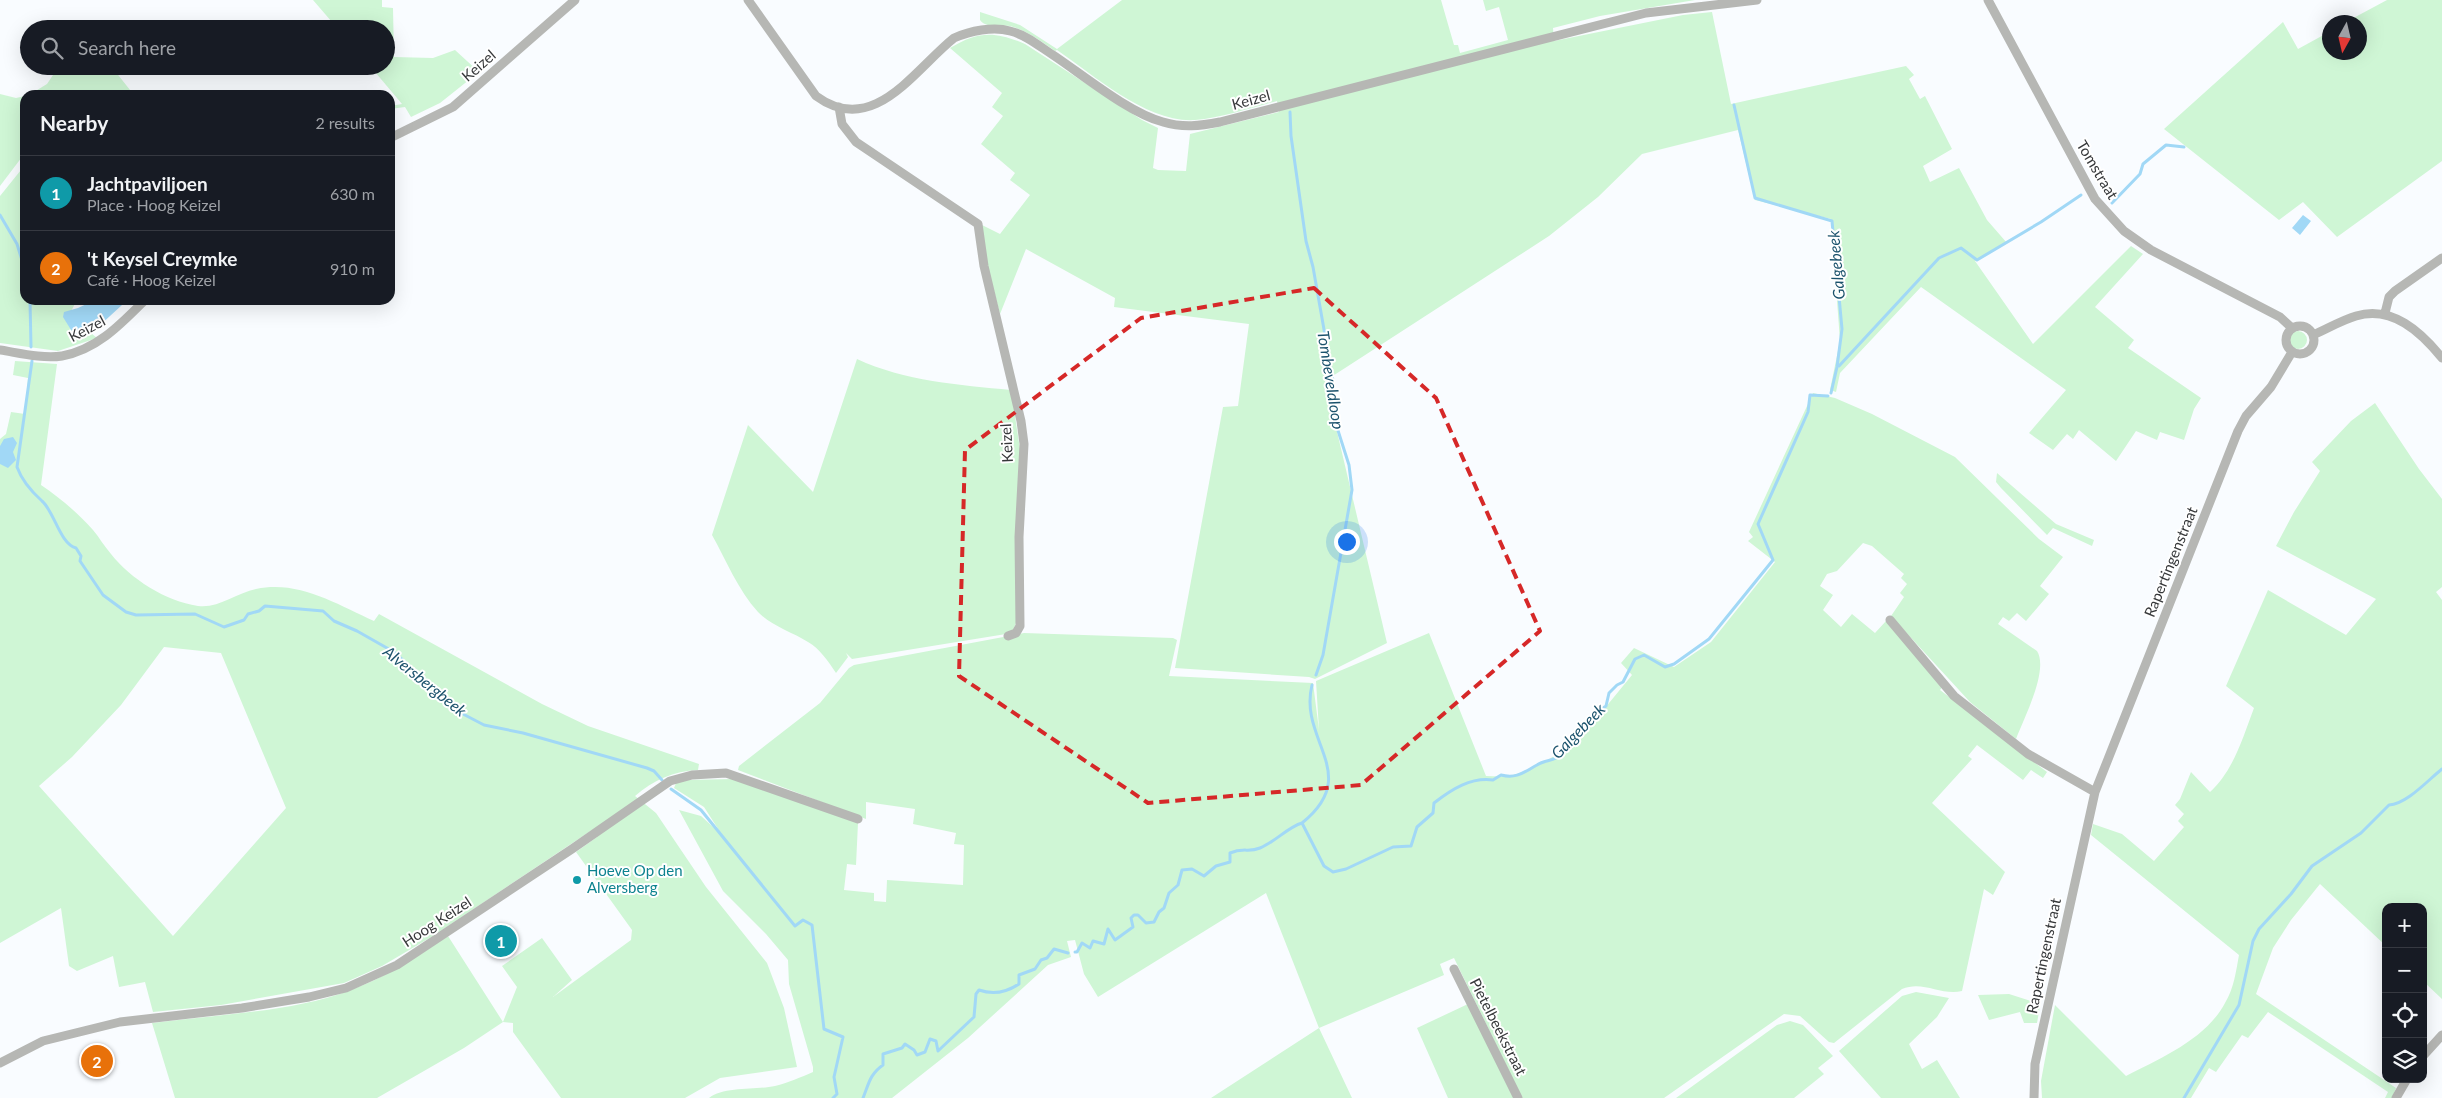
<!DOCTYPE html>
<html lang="en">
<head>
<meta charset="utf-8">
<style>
	:root { --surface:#171b24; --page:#242831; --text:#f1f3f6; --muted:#9ea1a6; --line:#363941; --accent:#5a63db }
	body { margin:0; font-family:Lato,sans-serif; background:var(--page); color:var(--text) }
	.controls { position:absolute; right:15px; bottom:15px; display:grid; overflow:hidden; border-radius:10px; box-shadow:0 5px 20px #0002 }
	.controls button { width:45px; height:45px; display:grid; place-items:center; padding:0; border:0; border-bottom:1px solid var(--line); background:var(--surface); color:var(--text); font:25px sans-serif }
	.compass { position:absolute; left:2322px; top:15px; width:45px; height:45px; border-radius:50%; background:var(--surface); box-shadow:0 5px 20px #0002; rotate:188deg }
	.you { position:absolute; left:1346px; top:541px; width:18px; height:18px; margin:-12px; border:4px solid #fff; border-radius:50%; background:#1a73e8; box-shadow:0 0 0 8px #1a73e833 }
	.badge { display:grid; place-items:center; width:32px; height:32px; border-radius:50%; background:var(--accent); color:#fff; font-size:16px; font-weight:700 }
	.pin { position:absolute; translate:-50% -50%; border:2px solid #fff; box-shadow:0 1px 5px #0006 }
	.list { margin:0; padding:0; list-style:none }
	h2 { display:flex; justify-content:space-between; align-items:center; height:65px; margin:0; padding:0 20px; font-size:21px }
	h2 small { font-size:16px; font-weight:400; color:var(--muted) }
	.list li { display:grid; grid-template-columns:32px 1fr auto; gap:15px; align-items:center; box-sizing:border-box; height:75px; padding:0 20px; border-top:1px solid var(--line) }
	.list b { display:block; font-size:19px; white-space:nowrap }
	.list p { margin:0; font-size:16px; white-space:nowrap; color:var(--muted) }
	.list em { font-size:16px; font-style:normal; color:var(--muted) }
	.icon { flex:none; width:28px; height:28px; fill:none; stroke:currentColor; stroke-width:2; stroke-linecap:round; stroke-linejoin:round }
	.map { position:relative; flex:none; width:2442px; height:1098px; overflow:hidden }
	.search { position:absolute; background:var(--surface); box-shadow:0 5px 20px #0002; left:20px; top:20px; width:375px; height:55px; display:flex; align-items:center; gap:12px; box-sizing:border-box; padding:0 18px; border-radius:28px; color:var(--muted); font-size:19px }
	.panel { position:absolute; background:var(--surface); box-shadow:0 5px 20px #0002; left:20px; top:90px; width:375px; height:215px; border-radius:15px }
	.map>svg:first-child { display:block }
	.green { fill:#cff6d5; fill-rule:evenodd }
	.water { fill:#a1d8f6 }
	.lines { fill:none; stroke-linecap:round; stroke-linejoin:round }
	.stream { stroke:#a1d8f6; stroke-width:3 }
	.minor { stroke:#b6b7b4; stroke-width:9 }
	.marked { fill:none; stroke:#d62828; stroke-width:4; stroke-dasharray:10 6; stroke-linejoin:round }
	.culture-dot { fill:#0f9aa8; stroke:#fff; stroke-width:2 }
	.labels { text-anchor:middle; stroke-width:4; stroke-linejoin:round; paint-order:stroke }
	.street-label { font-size:15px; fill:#36383a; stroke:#fff }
	.culture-label { font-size:15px; fill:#0d838f; stroke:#fff; text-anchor:start }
	.water-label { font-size:16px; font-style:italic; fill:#1b526c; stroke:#fff }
</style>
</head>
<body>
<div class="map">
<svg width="2442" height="1098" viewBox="0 0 2442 1098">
	<rect width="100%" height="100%" fill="#f9fcff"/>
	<path class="green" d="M313,0H382V7L393,8L394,57L433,58L455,50L479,72L440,103L411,117L405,107L390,109V106L402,104L370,66H386V29H338Z
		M1122,0H1441L1454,45H1458L1460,53L1508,40L1499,7L1486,11L1483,0H1695L1600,16L1553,28L1554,41L1683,15L1712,12L1731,104L1906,66L1914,75L1909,79L1920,99L1925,96L1952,149L1923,166L1930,182L1959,168L1987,220L2007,243L1975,261L2033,344L2131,246L2143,254L2095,307L2134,340L2128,348L2201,398L2194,409L2184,440L2160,432L2157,440L2136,431L2116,461L2079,430L2073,439L2067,434L2053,450L2029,433L2066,390L1921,287L1840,373L1836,392L1830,390L1840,341L1831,219L1755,200L1738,130L1642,154L1598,197L1549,236L1325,381L1387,643L1315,679L1309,677L1175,668L1223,407L1238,406L1249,324L1114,307L1115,298L1026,249L1000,314L987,264L982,225L1000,234L1030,195L1010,180L1015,173L981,144L1003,116L992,107L1002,93L950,48C978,31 995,31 1025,44L1142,120L1158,128L1153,168L1158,170L1186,171L1190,134L1279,112L1277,101C1250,108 1222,118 1195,120C1147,123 1095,76 1057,50L1055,51C1042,42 1026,30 1010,26C1001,25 985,28 980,20V12L1020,25L1057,49Z
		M2387,0H2442V161L2337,237L2303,202L2279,220L2164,129L2283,22L2298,49L2329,32L2330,52H2360V22H2346Z
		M59,66H111L134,95H29L47,84Z
		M0,94L16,98L25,96V153L0,186Z
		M25,165V300H77L69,315L97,338L58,351L0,343V196Z
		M2289 340a9 9 0 1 1 18 0a9 9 0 1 1-18 0Z
		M857,359C904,381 960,385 1011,390L1020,449L1017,620L1013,631L1006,634L852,659L846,653L848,657L836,673C828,661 820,649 808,642C792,632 771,626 758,612C738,590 726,560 712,535L748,425L813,492Z
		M15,361L57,364L41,485C60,498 78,513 93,530C99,537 104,546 111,554C131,579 165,601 198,606C217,609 237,593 256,589C299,580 336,604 374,621L379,614L542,704L588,726L699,764L698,770C673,771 654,780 635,796L656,813L706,887L767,963L784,1008L797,1067L720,1078L685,1098H561L513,1032V1023L503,1022L464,1048L377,1098H175L152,1023C213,1015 292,1012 348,991C385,978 416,957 448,936L503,1022L517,987L502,966L542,938L572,980L553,997L631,940L632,930L576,852L597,837L592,830L433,936L382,966L344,983L221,1005L153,1012L145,982L119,987L113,956L77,971L69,966L61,908L0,943V439L6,434L11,412L25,414L28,378L13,375ZM164,647L221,653L286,808L173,936L39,786L72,757L121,705Z
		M1813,393L1835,398L1872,414L1955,457L2039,539L2063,557L2040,586L2049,594L2026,621L2017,613L2009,621L2003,617L1998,624L2037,651C2049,670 2024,718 2016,739L1970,702L1891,616L1904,597L1900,593L1907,584L1901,578L1904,574L1872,546L1863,543L1837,571L1827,574L1820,586L1833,595L1823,610L1841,627L1852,614L1875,633L1886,621L1943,686L1940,690L2047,772L2043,778L2031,770L2023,780L1977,745L1968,756L1972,759L1932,803L2005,872L1993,895L1984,889L1962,991C1941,996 1923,980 1902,989L1834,1043L1829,1042L1800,1016L1784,1014L1664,1098H1522L1454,958L1440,964L1444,975L1319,1028L1352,1098H1211L1319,1028L1266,893L1098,997L1084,974L1075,940L1067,941L1071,957L1048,965L968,1038L892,1098H709C724,1086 757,1090 775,1086C788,1083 801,1077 813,1072V1067L789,984L788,960L766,934L723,891L679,810L701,816L722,835L704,807L674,788L676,783L684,780L734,779L834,813L858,823L856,865L847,864L844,890L874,893V901L886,902L887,880L963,885L964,845L954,844L956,833L913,824L915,809L866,802V819L738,770L739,766L820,703L849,668L854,665L1024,633L1173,638L1177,640L1169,676L1313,683L1319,730L1316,681L1429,633L1486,776C1495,776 1505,777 1513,775C1566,761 1599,715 1632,675L1621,663L1634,648L1674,667L1711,642L1775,562L1748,541L1753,537L1749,532Z
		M2375,403L2419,469L2442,499V587L2436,592L2442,600V999L2423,981V907H2386V946L2320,884L2291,920L2273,948L2256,994L2396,1088L2392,1098H2385L2388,1092L2268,1012L2248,1038L2242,1035L2216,1072L2209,1068L2191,1098H2042L2041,1081L2055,1005L2126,1076C2161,1058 2206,1039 2225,1003C2234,988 2236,971 2239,955L2091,835L2093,824L2122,834L2154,861L2184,827L2178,821L2184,814L2175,805L2180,799L2191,772L2210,792C2234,770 2243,737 2254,708L2226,686L2268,590L2346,635L2376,599L2276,546L2294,512L2320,471L2312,462L2351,421Z
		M1997,473L2056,524L2094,540L2092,546L2053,528L2047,535L2001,488L1996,482Z
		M1916,992L1949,998L1937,1017L1909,1044L1922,1069L1937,1060L1960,1098H1881L1839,1051L1902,996Z
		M2009,994L2037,1003L2040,1006L2037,1023H2024L2020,1012L1989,1020L1978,995Z
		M1468,1004L1515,1098H1448L1417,1028Z
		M1790,1021L1803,1025L1833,1056L1818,1068L1824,1074L1794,1098H1676L1777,1025Z"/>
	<path class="water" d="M2303,215L2311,221L2300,235L2292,228Z
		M95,300H121L122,305L98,327L76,338L63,317L64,312L78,308Z
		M13,437L17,443L13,452L16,460L8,468L0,464V446L4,439Z"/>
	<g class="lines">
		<path class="stream" d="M1734,105L1755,198L1832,221L1842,329L1837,367L1831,393
			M1290,112L1291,136L1306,241L1313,267L1335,392L1334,418L1349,465L1352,490L1323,655L1316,675
			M2112,203L2140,174L2143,164L2166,145L2184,147
			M0,215L17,244L25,270
			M30,300L31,347
			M32,361L17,467C22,481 32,492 42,501C54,511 60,544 76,548L81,556L80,561L103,595L126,612L136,615L195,614L224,627L244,620L248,614L259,611L265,606L323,611L334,621L357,631L394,652L463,714L484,725L523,733L647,768L654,771L662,780
			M1839,366L1939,258L1961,248L1977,260L2041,222L2081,195
			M671,789L701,810L795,926L803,920L812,925L824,1029L843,1037L834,1077L837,1094L833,1098
			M1302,823C1363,774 1298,741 1312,685
			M1075,952H1077L1082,943L1090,948L1093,941L1104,944L1108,929L1115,940L1133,927L1131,918L1134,915H1138L1146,923L1154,922L1159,912L1164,908L1169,893L1178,885L1182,870L1192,869L1204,876L1216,866L1230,862V853C1244,847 1248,853 1260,848C1275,842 1288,827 1302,823L1324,866L1333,872L1346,869L1393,847L1411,846L1417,827L1433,813L1434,803C1452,789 1471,777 1493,780L1501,775C1517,779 1524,772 1537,765C1543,761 1550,761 1556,758L1560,751L1582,731L1596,713L1606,706L1609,693L1617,685L1623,682L1635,659L1644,655L1665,667L1674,664L1709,639L1773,560L1758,524L1808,412L1810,395L1828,396
			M863,1098C869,1084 869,1075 883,1065V1054L902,1048L905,1044L914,1050L917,1055L925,1052L930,1039L936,1041L938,1051L974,1017L976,994L979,990C993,995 1007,992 1019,984V975L1035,969L1041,960L1047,958L1054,949L1068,953
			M2184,1098L2239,1005L2253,941L2259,929L2291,894L2312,866L2361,833L2389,805C2407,804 2428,780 2442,769"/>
		<path class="minor" d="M748,0L816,96C873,138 914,70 954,38C970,31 993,26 1010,31C1026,35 1039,46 1053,55C1083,75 1129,113 1163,122C1183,128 1200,126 1220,122L1646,13L1757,0
			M1988,0L2095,199L2124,231L2151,250L2280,317L2292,328
			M839,107L842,124L856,142L978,224L984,266L1021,421L1024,444L1019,537L1020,626L1016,633L1008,636
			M390,138L453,107L575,0
			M2385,313L2389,297L2395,291L2442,258
			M2286 340a14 14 0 1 1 28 0a14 14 0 1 1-28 0Z
			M2313,335C2327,329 2342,320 2356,316C2392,305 2421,332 2442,358
			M0,350C19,353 43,359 62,356C97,350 122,323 145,300
			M1890,620L1954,696L2028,754L2095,792
			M1454,969L1518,1098
			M2423,1056L2442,1035
			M0,1063L43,1041L120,1022L242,1008L309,997L346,988L397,965L572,849L670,781L692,775L726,773L858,819
			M2034,1098L2035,1064L2095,792L2238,431L2246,416L2271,387L2292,352
			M2396,1098L2407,1079"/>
	</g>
	<path class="marked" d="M1314,288L1436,398L1540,631L1361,785L1148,803L959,676L965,450L1141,318Z"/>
	<circle class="culture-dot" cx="577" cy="880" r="5"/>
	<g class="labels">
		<g class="street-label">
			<text transform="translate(479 66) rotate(-41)" y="5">Keizel</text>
			<text transform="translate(1251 100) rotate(-15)" y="5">Keizel</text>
			<text transform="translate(2097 170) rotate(59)" y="5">Tomstraat</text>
			<text transform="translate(87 329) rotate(-28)" y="5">Keizel</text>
			<text transform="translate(1007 443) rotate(-93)" y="5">Keizel</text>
			<text transform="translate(2171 562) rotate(-68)" y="5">Rapertingenstraat</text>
			<text transform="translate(437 922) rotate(-33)" y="5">Hoog Keizel</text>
			<text transform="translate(2044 956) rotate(-78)" y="5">Rapertingenstraat</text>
			<text transform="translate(1498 1027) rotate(63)" y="5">Pietelbeekstraat</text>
		</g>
		<g class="culture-label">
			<text x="587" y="876">Hoeve Op den<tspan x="587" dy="17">Alversberg</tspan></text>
		</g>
		<g class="water-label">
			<text transform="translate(1836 265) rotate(-95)" y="6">Galgebeek</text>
			<text transform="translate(1331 380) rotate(81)" y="6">Tombeveldloop</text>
			<text transform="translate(425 681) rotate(39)" y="6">Alversbergbeek</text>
			<text transform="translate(1578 731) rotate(-46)" y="6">Galgebeek</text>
		</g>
	</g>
</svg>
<div class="controls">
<button>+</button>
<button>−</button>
<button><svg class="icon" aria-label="locate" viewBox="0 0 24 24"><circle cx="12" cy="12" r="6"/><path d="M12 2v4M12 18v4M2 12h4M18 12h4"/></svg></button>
<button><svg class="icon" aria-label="layers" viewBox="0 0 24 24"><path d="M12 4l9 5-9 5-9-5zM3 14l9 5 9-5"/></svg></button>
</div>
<svg class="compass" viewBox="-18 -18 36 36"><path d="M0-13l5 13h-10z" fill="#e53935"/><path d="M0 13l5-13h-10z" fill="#9ea1a6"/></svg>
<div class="you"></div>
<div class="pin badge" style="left:501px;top:941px;background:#0f9aa8">1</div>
<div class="pin badge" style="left:97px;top:1061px;background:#e8710a">2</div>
<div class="search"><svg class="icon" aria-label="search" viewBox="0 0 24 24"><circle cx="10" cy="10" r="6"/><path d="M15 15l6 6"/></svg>Search here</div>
<section class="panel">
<h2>Nearby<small>2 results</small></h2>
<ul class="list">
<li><span class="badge" style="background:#0f9aa8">1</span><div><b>Jachtpaviljoen</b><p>Place · Hoog Keizel</p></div><em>630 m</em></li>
<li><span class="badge" style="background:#e8710a">2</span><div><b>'t Keysel Creymke</b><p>Café · Hoog Keizel</p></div><em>910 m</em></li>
</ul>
</section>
</div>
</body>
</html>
